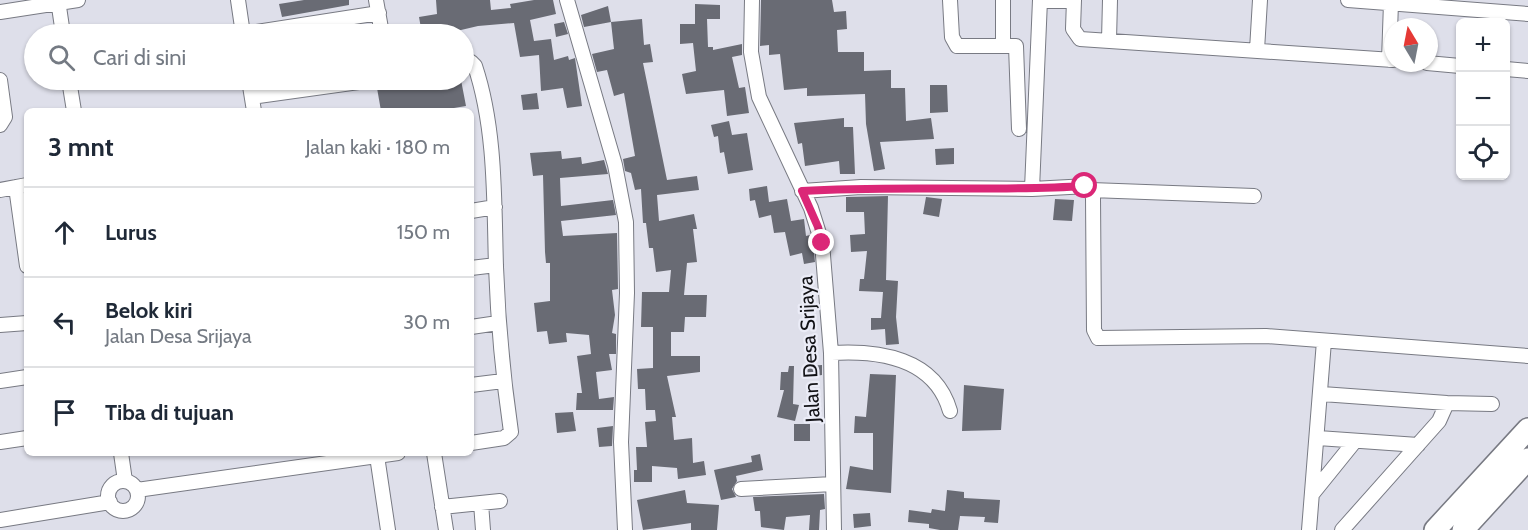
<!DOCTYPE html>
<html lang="id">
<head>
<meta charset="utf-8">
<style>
	:root { --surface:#fff; --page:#f6f6f7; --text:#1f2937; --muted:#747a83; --line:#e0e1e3 }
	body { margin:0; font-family:Cabin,sans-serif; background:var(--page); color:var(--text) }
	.controls { position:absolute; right:18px; top:18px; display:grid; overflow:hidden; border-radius:9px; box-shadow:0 2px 4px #0004 }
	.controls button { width:54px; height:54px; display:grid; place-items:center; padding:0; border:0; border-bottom:2px solid var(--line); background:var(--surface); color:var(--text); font:30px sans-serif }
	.compass { position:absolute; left:1384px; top:18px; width:54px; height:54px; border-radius:50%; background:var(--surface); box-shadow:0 2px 4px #0004; rotate:350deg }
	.stop { position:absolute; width:18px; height:18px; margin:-14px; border:4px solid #db2777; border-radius:50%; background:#fff }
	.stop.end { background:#db2777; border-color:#fff; box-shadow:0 2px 6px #0008 }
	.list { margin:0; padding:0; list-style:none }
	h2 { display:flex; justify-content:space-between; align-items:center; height:78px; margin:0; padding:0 24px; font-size:26px }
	h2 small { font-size:20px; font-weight:400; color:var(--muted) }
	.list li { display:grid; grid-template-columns:39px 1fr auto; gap:18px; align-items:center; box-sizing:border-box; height:90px; padding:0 24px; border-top:2px solid var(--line) }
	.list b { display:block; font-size:22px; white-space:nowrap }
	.list p { margin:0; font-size:20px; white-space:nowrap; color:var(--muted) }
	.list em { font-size:20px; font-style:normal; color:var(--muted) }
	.icon { flex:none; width:33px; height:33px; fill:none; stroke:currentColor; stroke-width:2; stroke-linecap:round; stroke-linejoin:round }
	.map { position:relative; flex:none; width:1528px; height:530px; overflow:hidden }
	.search { position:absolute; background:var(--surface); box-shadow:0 2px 4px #0004; left:24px; top:24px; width:450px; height:66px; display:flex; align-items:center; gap:15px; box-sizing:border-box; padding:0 21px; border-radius:33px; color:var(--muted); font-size:22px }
	.panel { position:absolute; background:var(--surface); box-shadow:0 2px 4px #0004; left:24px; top:108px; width:450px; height:348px; border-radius:9px }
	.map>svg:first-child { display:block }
	.building { fill:#696b74 }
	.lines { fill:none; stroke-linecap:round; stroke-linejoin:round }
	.minor-casing { stroke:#787a83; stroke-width:16 }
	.highway-casing { stroke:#787a83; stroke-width:24 }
	.minor { stroke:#fff; stroke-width:14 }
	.highway { stroke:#fff; stroke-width:21 }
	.route { stroke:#db2777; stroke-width:8 }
	.labels { text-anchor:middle; stroke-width:4.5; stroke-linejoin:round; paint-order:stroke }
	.street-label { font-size:20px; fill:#111115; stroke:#ebecf7 }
</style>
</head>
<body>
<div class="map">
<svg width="1528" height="530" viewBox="0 0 1528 530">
	<rect width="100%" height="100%" fill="#dedfea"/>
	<path class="building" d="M304,0H349V5L282,17L279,4Z
		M436,0H490L491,10L511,8L510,4L534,0H553L556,14L530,20L534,41L551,39L554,60L568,56L569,60L575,58L582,106L567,108L563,88L541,91L539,55L520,57L514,23L478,26L444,34L441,32L422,34L419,17L437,14Z
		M761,0H832L834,12L846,11L847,29L837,30L838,52H864V71L891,70V88H905L906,121L931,118L934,139L880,142L885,169L874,171L866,124L865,94L807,96V88L784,90L780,54L769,55V45L760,46Z
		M695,4L720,5V19H707L708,47H713V50L742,44V55L732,57L739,88L745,87L749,113L727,116L724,90L686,94L682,74L696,71L693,43L680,44V24H695Z
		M608,6L611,22L584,27L581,15Z
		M642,19L644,45L650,44L653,62L643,63L667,180L697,176L699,190L657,195L659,221L694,214L697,229H693L697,262L687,263L684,295H707L706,317H685L684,332H671V356H700V372L667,376L676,417H672L674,440L692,438L693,463L704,461L706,475L678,479L677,468L652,466V482H634V470H637L636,447H647L645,422L656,421L655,410H646L645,389H638L637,369L653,368V327H641L642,292H669L671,270L656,272L653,248H649L646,223H643L641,189L635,190L631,173L625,171L623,159L635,156L624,93L614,96L607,70L597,72L592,54L614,49L611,22Z
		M564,22L568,34L556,37L554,24Z
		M403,80H461L466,106L436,111H381L377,88L381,83Z
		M930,85H947L948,112L930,113Z
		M537,93L539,109L523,110L521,95Z
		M844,118V127H853L855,174H840L839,161L805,166L802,143L798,144L794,123Z
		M729,121L732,135L747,133L753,170L728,174L724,152L720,153L718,136L714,137L711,125Z
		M954,148V164L936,165L935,149Z
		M561,151L562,159L581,157L582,164L604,160L608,174L560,178L561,206L613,200L616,215L561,221L563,236L617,233L618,289L612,290L615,315L612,333L616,334V354H609L612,370L596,372L599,399L614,397L613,410H576L577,393H582L577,356L591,354L589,335L566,333L567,342L549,344L547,331L537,332L534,303L550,301V263H546L545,252L543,175L533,176L530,153Z
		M767,186L769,202L787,199L791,221L804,219L806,236L810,235L813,245L815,262L804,264L802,253L790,256L785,232L774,233L771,215L759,218L755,200L750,201L749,189Z
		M888,196L886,280L898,281L896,317L899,344L886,345L885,329L871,330V318H881L883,292L859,291L860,279H864L867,251L851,252L850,235L865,234L864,212H846V197Z
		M926,197L942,199L939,217L923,214Z
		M1055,199L1074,200L1072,221L1053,220Z
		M822,365V375L808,377L807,366Z
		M789,366H794L793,404L799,405L795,421L777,417L784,390H780L781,372H788Z
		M870,374L896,375L891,493L846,489L850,466L873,470V433H854L855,416L866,417Z
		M964,385L1004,389L1001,430L962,431Z
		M573,412L576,431L557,433L555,413Z
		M794,424H810V441H794Z
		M613,426L612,446L599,447L597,428Z
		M760,454L763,470L736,476L737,481L732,489L736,497L721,500L714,470L752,462L751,456Z
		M685,490L687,503L719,505L717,530H691V523L643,530L637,500Z
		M947,490L964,492V498L1000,500L998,523L984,522L985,517L960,516L958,530H940L929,528V524L908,522L909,510L931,513L932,509L945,511Z
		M824,494L825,509L820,510L819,530H809L810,515L786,517L784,530L761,527L760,511H755L753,497Z
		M870,513L871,526L854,528L853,514Z"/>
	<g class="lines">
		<g class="minor-casing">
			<path id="minor" d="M58,0L63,34
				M238,0L243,34
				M376,0L382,34
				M567,0L615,165L626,222L627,293L621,442L625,530
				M752,0L751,52L759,97L811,208L822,243L831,353L834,530
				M950,0L952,37L957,46H1016L1019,129
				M1003,0V46
				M1074,0L1073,29L1080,39L1393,60
				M1348,0L1528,14
				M1040,1H1074
				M0,12L78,0
				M244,34L379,13
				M1109,40L1110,0
				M1257,50L1260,0
				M1389,60L1391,3
				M464,63L471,62L475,66C496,129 494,202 496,267C498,323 503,377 511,432L504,438L471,443
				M1427,63L1460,66
				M1506,69L1528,71
				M0,80L5,117L0,125
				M69,80L74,111
				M249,80L254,111
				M252,97L373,80
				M16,187L27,266
				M1032,189L1040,0
				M0,190L27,185
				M1091,190L1254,196
				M802,191L861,187L1032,189L1088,186L1093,197L1094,330L1098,338L1266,336L1528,356
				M471,211L495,207
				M471,268L496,265
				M0,325L27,323
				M471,327L498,323
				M831,353C879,350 935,358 950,411
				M0,381L27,377
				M471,385L503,381
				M1322,394L1447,403L1492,404
				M1318,438L1418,445
				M0,442L27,438
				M121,453L125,481
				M434,453L446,530
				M377,456L388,530
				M108 496a15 15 0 1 1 30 0a15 15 0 1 1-30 0Z
				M741,489L833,484
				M137,490L398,453
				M1313,493L1355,441
				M481,503L483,530
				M442,507L500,501
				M0,520L110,502
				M1309,530L1324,341
				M1342,530L1439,421L1447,403"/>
		</g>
		<g class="highway-casing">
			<path id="highway" d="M1435,530L1528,429
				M1463,530L1528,459"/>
		</g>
		<use href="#minor" class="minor"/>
		<use href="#highway" class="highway"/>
	</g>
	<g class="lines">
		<path class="route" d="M822,243L818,227L802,191C896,185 991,192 1085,186"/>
	</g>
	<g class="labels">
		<g class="street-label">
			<text transform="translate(809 349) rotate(-93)" y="7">Jalan Desa Srijaya</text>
		</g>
	</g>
</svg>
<div class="controls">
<button>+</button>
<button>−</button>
<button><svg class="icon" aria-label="locate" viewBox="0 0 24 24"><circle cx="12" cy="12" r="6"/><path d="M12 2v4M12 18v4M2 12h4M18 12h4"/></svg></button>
</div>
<svg class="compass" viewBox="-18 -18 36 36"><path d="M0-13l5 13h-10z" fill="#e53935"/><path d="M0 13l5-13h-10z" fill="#747a83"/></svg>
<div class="stop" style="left:1085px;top:186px"></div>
<div class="stop end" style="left:822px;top:243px"></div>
<div class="search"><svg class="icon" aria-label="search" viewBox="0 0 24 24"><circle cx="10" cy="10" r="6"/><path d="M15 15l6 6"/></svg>Cari di sini</div>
<section class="panel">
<h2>3 mnt<small>Jalan kaki · 180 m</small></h2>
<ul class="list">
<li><svg class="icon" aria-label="ahead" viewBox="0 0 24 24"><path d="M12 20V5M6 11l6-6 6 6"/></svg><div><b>Lurus</b></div><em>150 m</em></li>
<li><svg class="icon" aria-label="left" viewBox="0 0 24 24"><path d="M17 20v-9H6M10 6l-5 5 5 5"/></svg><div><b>Belok kiri</b><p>Jalan Desa Srijaya</p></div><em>30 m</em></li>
<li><svg class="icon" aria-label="arrive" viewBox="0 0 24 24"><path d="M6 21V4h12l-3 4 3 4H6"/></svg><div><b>Tiba di tujuan</b></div></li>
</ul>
</section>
</div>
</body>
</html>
